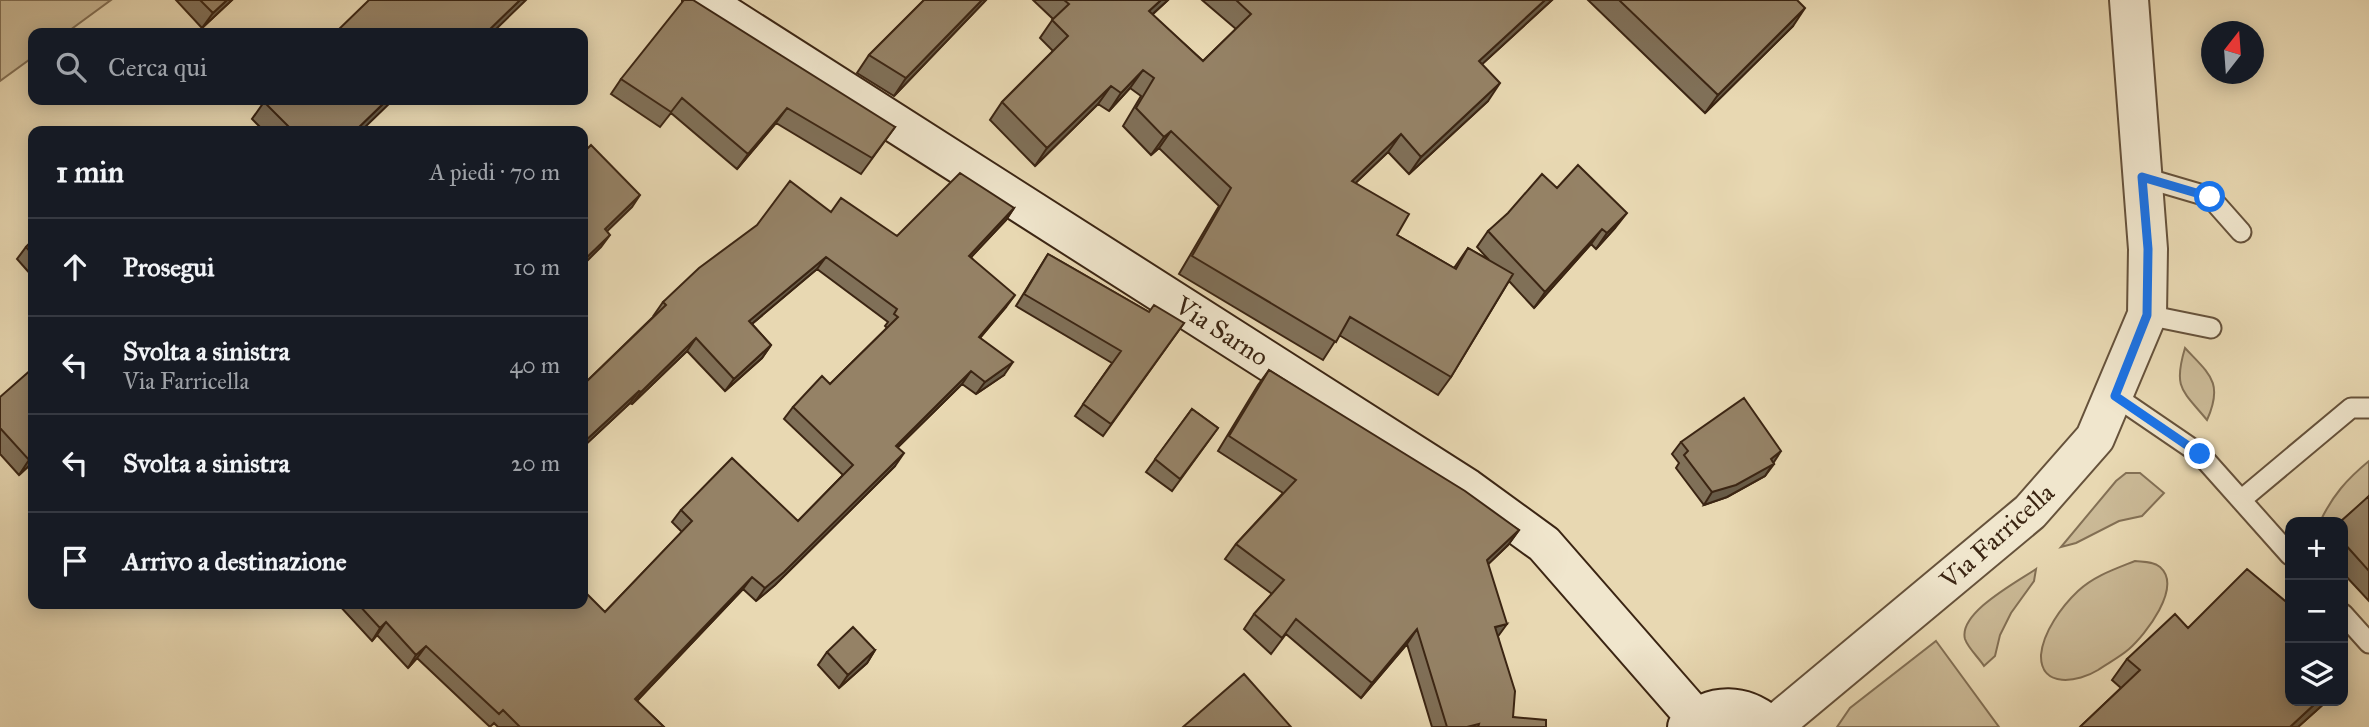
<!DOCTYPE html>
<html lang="it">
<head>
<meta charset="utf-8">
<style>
	:root { --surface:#171b24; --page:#20242c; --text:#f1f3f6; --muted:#9ea1a6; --line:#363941 }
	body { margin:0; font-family:"IM FELL Great Primer",serif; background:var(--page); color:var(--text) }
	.controls { position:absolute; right:21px; bottom:21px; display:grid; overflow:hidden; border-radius:14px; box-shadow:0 4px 18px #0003 }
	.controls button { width:63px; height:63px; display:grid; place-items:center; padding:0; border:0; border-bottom:2px solid var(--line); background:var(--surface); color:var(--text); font:35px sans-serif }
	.compass { position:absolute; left:2201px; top:21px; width:63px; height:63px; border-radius:50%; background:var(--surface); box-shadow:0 4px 18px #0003; rotate:17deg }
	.stop { position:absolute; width:21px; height:21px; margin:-16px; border:5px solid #1a73e8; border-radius:50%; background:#fff }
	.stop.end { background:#1a73e8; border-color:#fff; box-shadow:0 2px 7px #0008 }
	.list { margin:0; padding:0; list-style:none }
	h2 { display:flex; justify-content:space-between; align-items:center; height:91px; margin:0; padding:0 28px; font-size:30px }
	h2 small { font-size:23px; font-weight:400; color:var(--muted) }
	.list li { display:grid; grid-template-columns:46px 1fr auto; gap:21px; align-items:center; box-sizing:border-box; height:98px; padding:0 28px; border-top:2px solid var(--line) }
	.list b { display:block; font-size:26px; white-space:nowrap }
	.list p { margin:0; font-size:23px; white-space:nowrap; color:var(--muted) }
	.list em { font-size:23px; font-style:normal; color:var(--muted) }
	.icon { flex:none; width:38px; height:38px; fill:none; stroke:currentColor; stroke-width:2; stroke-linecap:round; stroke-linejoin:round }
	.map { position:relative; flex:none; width:2369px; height:727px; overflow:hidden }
	.search { position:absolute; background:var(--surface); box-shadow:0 4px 18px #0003; left:28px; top:28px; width:560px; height:77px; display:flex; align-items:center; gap:18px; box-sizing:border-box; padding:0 24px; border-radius:14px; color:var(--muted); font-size:26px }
	.panel { position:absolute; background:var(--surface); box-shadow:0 4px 18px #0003; left:28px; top:126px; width:560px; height:483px; border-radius:14px }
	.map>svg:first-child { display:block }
	.green { fill:#cbba97; stroke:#837055; stroke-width:2 }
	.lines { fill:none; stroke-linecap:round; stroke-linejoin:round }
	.lane-casing { stroke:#66523b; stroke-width:23 }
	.street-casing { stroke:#66523b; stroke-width:42 }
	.secondary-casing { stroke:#3b2513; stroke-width:42 }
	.lane { stroke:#f0e6cd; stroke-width:19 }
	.street { stroke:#f0e6cd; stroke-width:38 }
	.secondary { stroke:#f0e6cd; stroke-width:38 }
	.wall { fill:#807058; stroke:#3b2513; stroke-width:2 }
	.shaded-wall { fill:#685b47; stroke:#3b2513; stroke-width:2 }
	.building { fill:#958266; stroke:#3b2513; stroke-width:2 }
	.route { stroke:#1a73e8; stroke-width:9 }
	.labels { text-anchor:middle; stroke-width:7; stroke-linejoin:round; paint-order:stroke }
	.street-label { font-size:26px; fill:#3b2513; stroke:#f0e6cd }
</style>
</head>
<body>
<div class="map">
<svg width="2369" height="727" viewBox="0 0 2369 727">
	<rect width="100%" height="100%" fill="#e8d8b2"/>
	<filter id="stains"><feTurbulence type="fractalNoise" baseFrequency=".00286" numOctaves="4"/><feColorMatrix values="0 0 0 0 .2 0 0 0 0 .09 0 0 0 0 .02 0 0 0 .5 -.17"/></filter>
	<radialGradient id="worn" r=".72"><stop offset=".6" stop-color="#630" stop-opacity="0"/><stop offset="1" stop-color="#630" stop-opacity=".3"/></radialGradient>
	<path class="green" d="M0,0H111L66,33H33V57L0,81Z
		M2185,348C2209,374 2224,382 2207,420C2182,390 2173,388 2185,348Z
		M2369,461V497L2340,522H2320C2332,496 2347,479 2369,461Z
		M2126,473H2140L2164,493L2142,516L2119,521L2076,543L2061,547L2116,481Z
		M2135,561C2143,562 2153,561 2160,567C2183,587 2145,635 2129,649C2120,657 2108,663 2098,670C2079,682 2040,689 2041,655C2043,632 2062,606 2078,591C2094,576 2115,569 2135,561Z
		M2036,569L2034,581L2011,613L2000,635L1995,656L1984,666C1979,658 1968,648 1965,639C1958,613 2017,582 2036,569Z
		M1936,641L1999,727H1837L1850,708Z"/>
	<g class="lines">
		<g class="lane-casing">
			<path id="lane" d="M2142,177L2210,197L2241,232
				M2147,315L2211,328
				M2115,396L2200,454L2290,555
				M2241,500L2351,408H2369
				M2343,614L2369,643"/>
		</g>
		<g class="street-casing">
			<path id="street" d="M1772,727L2030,512L2095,438L2147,315L2148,249L2129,0"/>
		</g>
		<g class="secondary-casing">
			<path id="secondary" d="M702,0L1467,488L1544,544L1696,718
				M1687,727C1712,701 1745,703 1771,727"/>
		</g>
		<use href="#lane" class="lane"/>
		<use href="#street" class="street"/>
		<use href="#secondary" class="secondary"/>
	</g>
	<path class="wall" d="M176,0H232L202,28Z
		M924,0H986L894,96L857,73L869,55Z
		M1033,0H1168L1152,15L1203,61L1236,29L1202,0H1552L1482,64L1488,101L1409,174L1388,152L1355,183L1397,235L1454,268L1468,248L1489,260L1477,247L1488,231L1557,188L1615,228L1596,249L1591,244L1534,308L1509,281L1451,377L1438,395L1339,335L1323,360L1179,274L1219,206L1159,148L1151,155L1123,126L1141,96L1130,88L1109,111L1098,104L1035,166L990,120L1002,102L1053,51L1040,38L1053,19Z
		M1588,0H1797L1793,26L1705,113Z
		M621,79L895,127L861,174L776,123L737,169L671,113L660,127L611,94Z
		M264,102L361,131H264L252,119Z
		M1014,208L1006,220L971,257L1006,307L980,338L1004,375L976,394L962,384L898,447L895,466L775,585L756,601L743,589L637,701L664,727H498L494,723L490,727L417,658L408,668L377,635L372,641L338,604H583L605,612L682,532L672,522L681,510L798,521L843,475L784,419L793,407L830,384L887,328L885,326L888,322L817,269L752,324L771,345L762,358L725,391L687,351L632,404L630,403L583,447V385L655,315H654L663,302L831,212L897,236Z
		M33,240V277L17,259L26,247Z
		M1048,254L1149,312L1184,323L1103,436L1075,416L1112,363L1016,306Z
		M1269,370L1519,530L1508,545L1488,564L1498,637L1513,717L1546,727H1432L1407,644L1361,698L1286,634L1271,654L1244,629L1254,614L1272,594L1225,559L1236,544L1283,493L1218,451L1258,385Z
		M0,397L33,462L19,475L0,454Z
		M1192,409L1218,428L1172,491L1146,472Z
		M1681,442L1773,463L1774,464L1765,476L1727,497L1704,505L1676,468L1679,463L1672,454Z
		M2369,496V601L2343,573V522Z
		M2188,628L2290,701H2327L2298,727H2080L2121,688L2112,680L2127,659Z
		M875,650L867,663L839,688L818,665L827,652Z"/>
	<path class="shaded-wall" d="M227,0H232L202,28L213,13Z
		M520,0H526L492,33H486Z
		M982,0H986L894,96L906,78Z
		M1161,0H1168L1136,29L1149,11Z
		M1545,0H1552L1466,79L1479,61Z
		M1805,8L1793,26L1705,113L1718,95Z
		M1143,70L1130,88L1109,111L1121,93Z
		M1500,83L1488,101L1409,174L1421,157Z
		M1111,86L1098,104L1035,166L1047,148Z
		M387,100H393L361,131H355Z
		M787,108L776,123L737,169L748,154Z
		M1171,131L1159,148L1151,155L1164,137Z
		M1401,134L1388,152L1339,199L1352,181Z
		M640,195L632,207L597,241L605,229Z
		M1014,208L1006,220L961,268L969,256Z
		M1627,213L1615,228L1596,249L1607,233Z
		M1602,229L1591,244L1534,308L1545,292Z
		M610,235L601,247L583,265V261Z
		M826,257L817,269L741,333L749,321Z
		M1015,295L1006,307L970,349L979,337Z
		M696,338L687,351L632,404L641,392Z
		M771,345L762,358L725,391L734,379Z
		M1013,362L1004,375L976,394L985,382Z
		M971,371L962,384L887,458L896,446Z
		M639,391L630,403L583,447V443Z
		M1781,451L1765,476L1727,497L1704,505L1712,492L1771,459Z
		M904,453L895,466L775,585L756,601L765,588Z
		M33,457V462L19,475L29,460Z
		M1519,530L1508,545L1476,576L1487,560Z
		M752,577L743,589L626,712L635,699Z
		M386,622L377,635L372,641L380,628Z
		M1507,624L1496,639L1495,627Z
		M1417,629L1407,644L1361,698L1372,683Z
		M426,646L417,658L408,668L416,655Z
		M875,650L867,663L839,688L848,675Z
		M2318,701H2327L2298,727H2290Z"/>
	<path class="building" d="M200,0H227L213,13Z
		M369,0H520L486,33H335Z
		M684,0H693L895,127L872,158L787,108L748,154L682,98L671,112L621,79Z
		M924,0H982L906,78L869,55Z
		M1064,0H1161L1149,11L1203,61L1251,14L1236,0H1545L1479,61L1500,83L1421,157L1401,134L1352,181L1409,214L1397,235L1456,269L1468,248L1513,274L1451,377L1350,317L1336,342L1192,256L1231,188L1171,131L1164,137L1136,108L1154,78L1143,70L1121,93L1111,86L1047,148L1002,102L1068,36L1052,20L1069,4Z
		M1619,0H1797L1805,8L1718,95Z
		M267,100H387L355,131H293L264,102Z
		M591,145L640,195L605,229L610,235L583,261V153Z
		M1578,165L1627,213L1607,233L1602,229L1545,292L1488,231L1508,213L1542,174L1557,188Z
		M960,173L1014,208L969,256L1015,295L979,337L1013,362L985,382L971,371L896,446L904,453L784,572L765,588L752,577L635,699L664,727H520L503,710L499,714L426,646L416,655L386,622L380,628L358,604H583V590L605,612L692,521L681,510L732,458L798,521L853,465L793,407L822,376L830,384L898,317L894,314L897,309L826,257L749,321L771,345L734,379L696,338L641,392L639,391L583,443V385L666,305L663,302L699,268L757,225L790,181L831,212L841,198L897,236Z
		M33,240V255L26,247Z
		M1048,254L1149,312L1154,305L1184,323L1111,424L1083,404L1121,351L1024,294Z
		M33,368V457L29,460L0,428V397Z
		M1269,370L1465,491L1519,530L1487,560L1507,624L1495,627L1515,691L1513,717L1546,720V727H1478L1479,724L1467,727H1447L1417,629L1372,683L1296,619L1282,638L1254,614L1284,580L1236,544L1296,480L1229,436Z
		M1744,398L1781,451L1771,459L1774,464L1736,485L1712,492L1684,455L1688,451L1681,442Z
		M1192,409L1218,428L1180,479L1155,459Z
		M2369,496V571L2343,542V522H2340Z
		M2247,569L2290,605V701H2318L2290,727H2082L2081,726L2140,670L2127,659L2175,614L2188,628Z
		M853,627L875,650L848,675L827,652Z
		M1244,674L1291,727H1183Z"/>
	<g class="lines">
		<path class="route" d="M2200,454L2115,396L2147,315L2148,249L2142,177L2210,197"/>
	</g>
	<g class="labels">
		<g class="street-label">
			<text transform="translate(1222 331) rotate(33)" y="9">Via Sarno</text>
			<text transform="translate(1997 536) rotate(-42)" y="9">Via Farricella</text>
		</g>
	</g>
	<rect width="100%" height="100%" filter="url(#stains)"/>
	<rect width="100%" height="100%" fill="url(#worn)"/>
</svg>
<div class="controls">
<button>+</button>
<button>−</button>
<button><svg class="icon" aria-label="layers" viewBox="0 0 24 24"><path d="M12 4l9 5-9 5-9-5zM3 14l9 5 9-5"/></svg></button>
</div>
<svg class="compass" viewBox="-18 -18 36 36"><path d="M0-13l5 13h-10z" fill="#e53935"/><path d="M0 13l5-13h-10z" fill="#9ea1a6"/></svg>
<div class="stop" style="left:2210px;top:197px"></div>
<div class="stop end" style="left:2200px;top:454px"></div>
<div class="search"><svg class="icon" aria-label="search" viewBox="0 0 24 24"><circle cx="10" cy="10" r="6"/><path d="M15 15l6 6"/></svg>Cerca qui</div>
<section class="panel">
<h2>1 min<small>A piedi · 70 m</small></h2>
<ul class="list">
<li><svg class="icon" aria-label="ahead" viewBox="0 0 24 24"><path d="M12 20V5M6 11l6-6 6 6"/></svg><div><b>Prosegui</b></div><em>10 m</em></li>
<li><svg class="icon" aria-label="left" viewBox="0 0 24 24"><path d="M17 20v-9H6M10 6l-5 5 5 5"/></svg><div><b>Svolta a sinistra</b><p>Via Farricella</p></div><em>40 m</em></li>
<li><svg class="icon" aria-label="left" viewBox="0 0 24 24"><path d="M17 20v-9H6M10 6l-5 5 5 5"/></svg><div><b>Svolta a sinistra</b></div><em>20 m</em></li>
<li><svg class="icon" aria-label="arrive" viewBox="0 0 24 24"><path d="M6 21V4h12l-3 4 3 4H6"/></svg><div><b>Arrivo a destinazione</b></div></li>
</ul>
</section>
</div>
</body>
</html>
